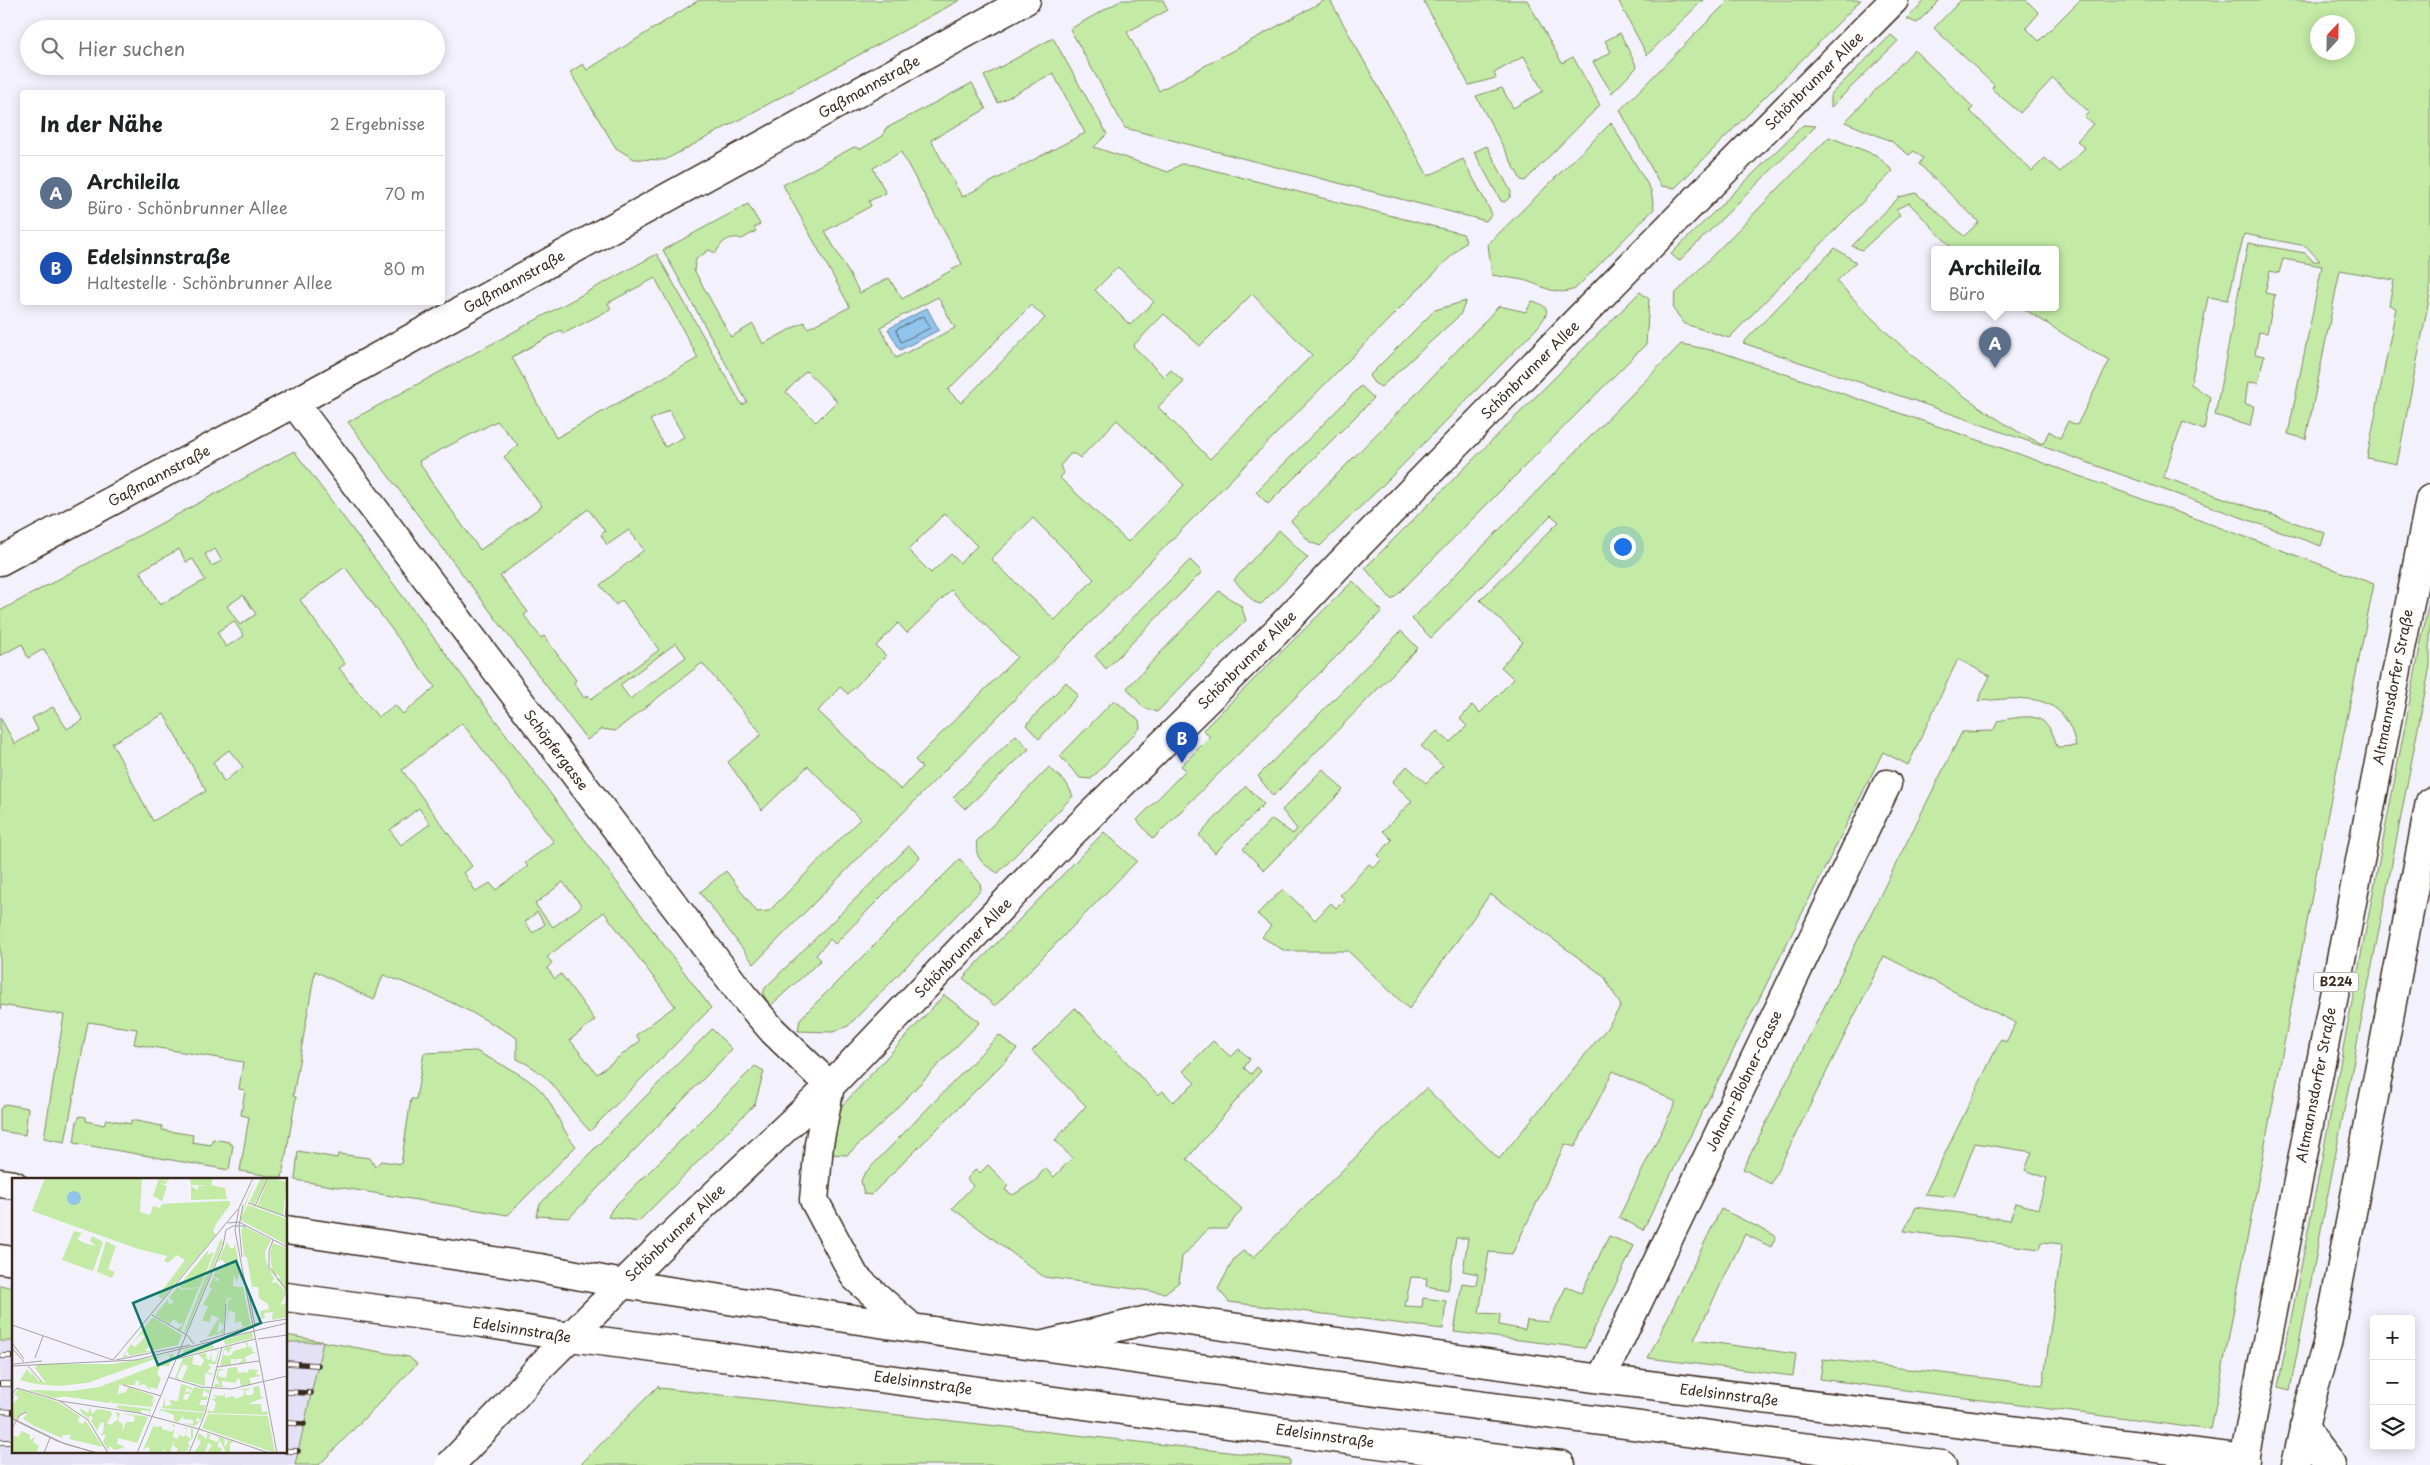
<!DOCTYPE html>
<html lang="de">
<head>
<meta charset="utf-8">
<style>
	:root { --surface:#fff; --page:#f2f2f2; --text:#202124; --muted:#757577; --line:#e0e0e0; --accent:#2563eb }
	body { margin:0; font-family:"Playpen Sans",sans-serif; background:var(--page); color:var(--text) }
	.controls { position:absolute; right:15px; bottom:15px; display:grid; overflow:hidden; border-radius:5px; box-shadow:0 2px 12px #0003 }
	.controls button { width:45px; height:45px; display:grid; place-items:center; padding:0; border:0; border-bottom:1px solid var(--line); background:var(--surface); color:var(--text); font:25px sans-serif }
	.compass { position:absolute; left:2310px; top:15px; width:45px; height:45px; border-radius:50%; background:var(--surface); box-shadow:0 2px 12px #0003; rotate:22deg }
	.you { position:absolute; left:1622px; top:546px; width:18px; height:18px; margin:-12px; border:4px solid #fff; border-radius:50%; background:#1a73e8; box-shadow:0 0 0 8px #1a73e833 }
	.badge { display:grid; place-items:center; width:32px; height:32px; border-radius:50%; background:var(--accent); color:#fff; font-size:16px; font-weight:700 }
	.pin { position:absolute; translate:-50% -41px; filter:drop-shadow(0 1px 2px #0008) }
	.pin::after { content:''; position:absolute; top:26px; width:18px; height:15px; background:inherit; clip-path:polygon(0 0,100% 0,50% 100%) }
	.popup { position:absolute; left:1931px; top:246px; width:128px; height:65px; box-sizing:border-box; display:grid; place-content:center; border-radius:5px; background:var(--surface); filter:drop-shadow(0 1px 4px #0005); font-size:16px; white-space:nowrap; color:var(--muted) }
	.popup b { font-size:19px; color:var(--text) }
	.popup::after { content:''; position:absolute; left:50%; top:100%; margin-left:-10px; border:10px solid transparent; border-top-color:var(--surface) }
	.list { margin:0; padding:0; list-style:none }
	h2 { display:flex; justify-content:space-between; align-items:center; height:65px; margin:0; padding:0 20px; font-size:21px }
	h2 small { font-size:16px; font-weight:400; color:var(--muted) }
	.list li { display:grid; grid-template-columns:32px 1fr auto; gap:15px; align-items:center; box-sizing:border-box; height:75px; padding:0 20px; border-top:1px solid var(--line) }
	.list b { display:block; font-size:19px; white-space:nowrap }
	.list p { margin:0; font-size:16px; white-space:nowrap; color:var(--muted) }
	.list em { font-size:16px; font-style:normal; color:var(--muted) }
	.icon { flex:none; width:28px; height:28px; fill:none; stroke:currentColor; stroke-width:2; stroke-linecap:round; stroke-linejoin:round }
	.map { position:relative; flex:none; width:2430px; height:1465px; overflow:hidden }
	.search { position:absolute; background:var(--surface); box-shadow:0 2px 12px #0003; left:20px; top:20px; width:425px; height:55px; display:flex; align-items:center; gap:12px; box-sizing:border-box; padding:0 18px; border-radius:28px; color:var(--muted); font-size:19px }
	.panel { position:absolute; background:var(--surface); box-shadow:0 2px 12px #0003; left:20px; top:90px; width:425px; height:215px; border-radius:5px }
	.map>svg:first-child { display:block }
	.built { fill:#e4e0f6 }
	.green { fill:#c3eba6; stroke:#7f8a62; fill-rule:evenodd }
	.water { fill:#90c4ed; stroke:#6e869a }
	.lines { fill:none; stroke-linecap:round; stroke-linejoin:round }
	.shore { stroke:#5d6871; stroke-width:1 }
	.street-casing { stroke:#3b2a1e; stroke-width:31 }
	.secondary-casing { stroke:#3b2a1e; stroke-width:31 }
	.primary-casing { stroke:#3b2a1e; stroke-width:31 }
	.street { stroke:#fff; stroke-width:28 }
	.secondary { stroke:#fff; stroke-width:28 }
	.primary { stroke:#fff; stroke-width:28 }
	.rail-casing { stroke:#3b2a1e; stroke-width:5.5 }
	.rail { stroke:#fff; stroke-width:4; stroke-dasharray:11; stroke-linecap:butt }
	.secondary-bridge-casing { stroke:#3b2a1e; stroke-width:31; stroke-linecap:butt }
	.secondary-bridge { stroke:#fff; stroke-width:28 }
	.labels { text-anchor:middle; stroke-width:5; stroke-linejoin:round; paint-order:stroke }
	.shield { fill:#fff; stroke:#766a62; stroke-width:1 }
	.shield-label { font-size:12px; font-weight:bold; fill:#3b2a1e }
	.street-label { font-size:14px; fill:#3b2a1e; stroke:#fff }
	.inset-road { fill:none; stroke:#a9a1a3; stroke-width:1 }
	.view { fill:#0f766e; fill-opacity:0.15; stroke:#0f766e; stroke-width:2.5 }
	.inset-edge { fill:none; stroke:#3b2a1e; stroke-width:2.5 }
</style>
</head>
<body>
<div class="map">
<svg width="2430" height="1465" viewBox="0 0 2430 1465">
	<rect width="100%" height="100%" fill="#f3f1fb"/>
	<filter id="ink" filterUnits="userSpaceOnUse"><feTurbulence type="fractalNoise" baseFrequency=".02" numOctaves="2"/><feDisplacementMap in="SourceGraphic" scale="10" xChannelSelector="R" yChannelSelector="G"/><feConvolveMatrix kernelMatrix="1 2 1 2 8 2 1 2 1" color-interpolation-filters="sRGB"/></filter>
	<g filter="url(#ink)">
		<path class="built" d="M0,1341H14V1451H286V1342H324L295,1465H0Z"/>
		<path class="green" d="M699,0H960L665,160L634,159L616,148L570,72L583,64L587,70Z
			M1122,0H1163L1168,10L1127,32L1159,91L1325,0H1330L1428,176L1463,159L1492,214L1486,221L1125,128L1070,29Z
			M1423,0H1527L1562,63L1573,57L1600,105L1525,181L1521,180L1476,96L1502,88L1513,108L1543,91L1524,56L1494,73L1496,78L1469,85Z
			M1618,0H1703L1647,55Z
			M1729,0H1861L1675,188L1661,186L1620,110Z
			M1925,0H1940L1917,23L1907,19Z
			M1961,0H2026L2039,13L2026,28L2039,41L2080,0H2430V294L2397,464L2367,458L2396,308L2389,305L2394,280L2340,270L2306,439L2288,434L2322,266L2283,259L2279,273L2270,271L2265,293L2275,295L2267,333L2259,332L2255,354L2264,356L2258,383L2248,382L2245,404L2254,406L2250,426L2215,415L2248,243L2305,253L2313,261H2320L2306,246L2244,234L2228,300L2208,297L2191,384L2210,397L2204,430L2183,422L2163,477L2325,533L2321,546L1924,404L1743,343L1835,248L1856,262L1837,281C1879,328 1925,370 1977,405C1999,420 2019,434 2043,444L2049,431L2060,438L2068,421L2077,425L2110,360L2089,350L2021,307H2055V249H1953L1909,203L1896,209L1900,215L1862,250L1852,246L1899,197L1916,193L1964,236L1979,222L1919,164L1923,158L1914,151L1909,155L1891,141L1845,122L1914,50L1973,107L1970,111L2032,171L2045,158L2060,172L2085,148L2077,141L2093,124L2084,117L2089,112L2053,78L2020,113L1992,89L1994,85L1934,28ZM2318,22H2348V52H2318Z
			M1620,33L1637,67L1612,93L1593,62L1611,52L1605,41Z
			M1891,35L1898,41L1831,107V94Z
			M1053,38L1107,134L1094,147L1168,172L1181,164L1193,165L1463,234L1466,241L754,964L700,892L726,871L757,912L769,911L860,819L808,766L762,810L728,762L762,734L702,663L615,731L602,729L587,740L348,422L657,254L742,405L747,402L663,250L748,204L760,224L754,228L756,231L742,239C729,235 721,242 716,253L709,250L696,259L694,270L731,337L753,324L763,344L804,322L808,328L850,307L783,185L854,147L861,149L883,136L885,129L972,83L986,109L931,140L962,197L1085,133L1053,73L998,103L984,76ZM901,152L962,264L902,299L889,278L860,293L825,231L871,206L869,201L886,193L873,168ZM1118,267L1154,302L1130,325L1095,290ZM655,278L698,358L556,438L512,357L561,330L563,334L611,309L608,303ZM1252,294L1312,355L1210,459L1158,407L1184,382L1171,370L1164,377L1133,346L1164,314L1200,346ZM938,297L955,328L896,358L880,327ZM1031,305L1045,318L961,403L948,390ZM806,371L837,401L816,422L786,392ZM669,410L684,437L665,447L650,420ZM1117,420L1184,485L1128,542L1060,478L1064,473L1060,466L1070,454H1075L1080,458ZM497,421L518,445L504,457L542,506L480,550L430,480L419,461ZM588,509L605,531L601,535L607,545L629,530L644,550L600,585L616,605L622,600L659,650L591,699L588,695L584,698L574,683L576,680L544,636L541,638L524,615L528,612L500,576ZM945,513L977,546L960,563L951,554L931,573L908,550ZM1033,518L1094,579L1055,620L991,559ZM951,590L1017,657L915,760L922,767L901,790L818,711L840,687L848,694L886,656L876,646L898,623L907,633ZM676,643L686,657L630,699L620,685Z
			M1611,123L1651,190L1654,209L1575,289C1556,297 1542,285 1523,280C1513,278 1502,277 1492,275L1488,244Z
			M1803,125L1816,126L1679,261L1671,254Z
			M1829,137L1876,155L1893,171L1729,338L1685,324L1673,309L1675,294Z
			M1487,146L1511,192L1510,197L1505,202L1501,201L1474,152Z
			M1640,292L1649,299L1646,344L1392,600L1365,568Z
			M1466,301L1460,315L1381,387L1374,383L1369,376L1435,310Z
			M1532,301C1553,307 1548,314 1537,328L1383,485L1320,546L1310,542L1291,521L1414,396L1499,306L1526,312Z
			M1681,344L1721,352L2016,453L2374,584L2321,848L2211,1430L1820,1379L1823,1359L2043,1385L2062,1244L2042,1242L2040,1249L1904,1231L1916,1207L2010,1220L2016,1203L2038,1209L2047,1178L2025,1170L2032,1152L1975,1143L1954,1197L1925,1194L2001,1039L2006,1042L2016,1023L1884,956L1771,1184L1743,1169L1962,732L1993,731L1998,721C2029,715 2048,710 2057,747L2076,746C2064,689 2024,698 1978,701L1990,676L1958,659L1908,765L1883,752L1643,1230L1619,1217L1676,1102L1613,1071L1575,1147L1565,1144L1512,1254L1489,1252L1479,1313L1500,1314L1499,1325L1525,1330L1527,1320L1549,1322L1566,1287L1581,1293L1609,1236L1634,1246L1585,1348L1454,1332L1462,1283L1476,1285L1478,1274L1463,1271L1468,1238H1456L1448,1290L1426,1286L1427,1278L1411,1277L1405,1306L1422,1307L1423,1298L1446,1301L1443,1329L1229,1302L1218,1289L1234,1259L1243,1251L1254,1257L1426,1088L1499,1159L1607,1028L1621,1006L1604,976L1490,894L1409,1009L1348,951H1285L1262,937L1271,926L1257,914L1283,889L1315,920L1331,903L1336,908L1345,899L1340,895L1369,864L1374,868L1382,859L1378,855L1392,840L1383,831L1412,801L1392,782L1407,766L1426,783L1443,766L1421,746L1437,731L1450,742L1467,726L1460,719L1472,705L1480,713L1514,679L1501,667L1523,642L1480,600L1559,522L1551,515L1431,638L1412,619Z
			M1361,386L1374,398L1268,504L1256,492Z
			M294,451L711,1008L590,1131C561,1102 557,1077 517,1059V1038C474,1012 431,991 383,975L374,1000L315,971L293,1096L296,1097L282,1178L240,1171L249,1117L241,1115L245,1090L239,1089L243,1062L134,1044L137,1029L88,1022L65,1142L44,1138L64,1015L1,1005L0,1009V717L15,744L38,730L32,718L53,707L67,729L83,720L44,649L28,658L22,644L0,656V611ZM179,549L186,562L193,559L205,580L160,605L140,571ZM215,549L222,561L211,566L205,554ZM345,567L435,687L403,714L395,705L378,717L339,668L345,664L300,600ZM243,595L256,614L240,625L227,606ZM234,621L244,636L226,647L217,632ZM164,714L206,791L153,821L112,743ZM462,723L554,842L525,863L528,866L496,890L490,883L476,892L464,873L472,866L402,770ZM229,750L243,767L224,782L213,762ZM419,808L430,824L401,845L390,830ZM563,882L582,906L553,927L535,904ZM537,912L545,924L533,933L525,922ZM604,912L675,1006L636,1035L640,1041L597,1074L570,1040L595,1020L561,974L555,979L547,968L552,963L547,957Z
			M1279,530L1308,558L1261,604L1254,602L1234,580Z
			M1190,560L1202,572L1106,669L1095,656Z
			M1353,581L1382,611L1153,839L1137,820L1186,770L1181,766L1210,737L1203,730Z
			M1219,591L1241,606L1246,620L1157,712L1143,707L1127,688Z
			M2430,596V666L2290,1390L2278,1387Z
			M1401,631L1418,648L1273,796L1258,776Z
			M1066,682L1078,695L1039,739L1026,725Z
			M1114,700L1139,720L1140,728L1091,779L1080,778L1060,756Z
			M1016,735L1029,749L965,809L953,797Z
			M1049,767L1067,784L1073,796L998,873C984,865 974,859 977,841Z
			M1323,769L1343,790L1264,870L1243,849L1272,819L1293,834L1297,829L1282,810Z
			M1246,786L1264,804L1215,853L1199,835Z
			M1104,832L1137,861L995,1006L963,978Z
			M909,846L920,857L835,944L830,939L816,955L821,960L770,1006L763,994L765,988Z
			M960,859L980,883L981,890L848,1026L833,1032L798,1031L800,1019Z
			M944,995L980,1022L880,1125L847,1155L829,1154V1130L841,1107Z
			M1075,1008L1158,1095L1163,1091L1173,1102L1195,1083L1183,1071L1213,1041L1231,1057L1239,1049L1250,1059L1244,1068L1251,1074L1257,1067L1261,1071L1187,1159L1242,1209L1226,1229H1208L1182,1257L1179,1282L1165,1293L1044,1277L952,1208L973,1186L967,1179L976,1169L980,1173L988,1165L1008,1185L1005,1190L1013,1195L1035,1181L1045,1168L1054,1177L1072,1158L1055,1140L1086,1106L1032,1051Z
			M712,1029L732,1049L569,1218L536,1216L540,1204Z
			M999,1035L1017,1049L871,1195L864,1194L861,1181L864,1174Z
			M476,1051C495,1062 529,1076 543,1093C556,1109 561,1130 576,1146L508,1215L295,1180L298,1151L337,1158L338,1154L370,1158L375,1167L381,1161L401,1164L411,1099H416L424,1053Z
			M755,1066L764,1071L755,1104L639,1221L608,1217L612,1209Z
			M5,1104L28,1108L25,1135L0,1131V1109Z
			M80,1116L86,1117V1121L104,1125L106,1119L131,1124V1120L162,1126V1130L193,1135L192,1142L211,1145L213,1139L229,1142V1144L233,1145L229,1170L74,1143L77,1121Z
			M1721,1209L1776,1236L1771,1247L1745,1234L1694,1340L1796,1354L1793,1376L1648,1358Z
			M0,1285L14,1288V1341H0Z
			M286,1335L409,1357L417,1364L319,1465H295L323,1342H286Z
			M659,1385V1388L1290,1459V1465H580Z"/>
		<path class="water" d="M927,308L939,330L900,350L888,329Z"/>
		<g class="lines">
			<path class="shore" d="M924,316L930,328L901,342L896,330Z"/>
			<g class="street-casing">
				<path id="street" d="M294,403L743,996L773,1031L830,1086
					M1039,1346L1160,1317L1601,1379L2245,1459
					M1601,1379L1887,784
					M2304,1426L2314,1443L2331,1465"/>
			</g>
			<g class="secondary-casing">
				<path id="secondary" d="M0,561L294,403L1026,0
					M830,1086L819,1144L814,1200L855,1277L912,1328
					M0,1183L14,1185
					M286,1230L540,1268L623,1284L912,1328L1292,1381L1942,1465
					M0,1259L14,1261
					M286,1297L483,1323L570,1337L1386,1445L1561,1465
					M539,1368L672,1235L830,1086L1068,837L1276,632L1338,566L1642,254L1894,0"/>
			</g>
			<g class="primary-casing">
				<path id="primary" d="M2243,1465L2430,499
					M2296,1465L2309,1406L2327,1344L2430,802"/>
			</g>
			<use href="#street" class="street"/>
			<use href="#secondary" class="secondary"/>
			<use href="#primary" class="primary"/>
			<g class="rail-casing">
				<path id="rail" d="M0,1356H14
					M286,1363L318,1365
					M0,1384H14
					M286,1392L311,1393
					M0,1411L14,1412
					M286,1423L304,1424
					M0,1442H14
					M286,1451H298"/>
			</g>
			<use href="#rail" class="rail"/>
			<g class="secondary-bridge-casing">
				<path id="secondary-bridge" d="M450,1465L502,1411L539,1368"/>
			</g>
			<use href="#secondary-bridge" class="secondary-bridge"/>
		</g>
	</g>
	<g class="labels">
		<rect class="shield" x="2313.5" y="972.5" width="45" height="19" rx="4"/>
		<g class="shield-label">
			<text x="2336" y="986">B224</text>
		</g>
		<g class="street-label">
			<text transform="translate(1814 81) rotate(-45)" y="5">Schönbrunner Allee</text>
			<text transform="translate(869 87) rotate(-29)" y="5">Gaßmannstraße</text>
			<text transform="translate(514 282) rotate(-29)" y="5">Gaßmannstraße</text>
			<text transform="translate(1530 370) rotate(-45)" y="5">Schönbrunner Allee</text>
			<text transform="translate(159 476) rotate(-28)" y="5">Gaßmannstraße</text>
			<text transform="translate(1247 660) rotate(-45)" y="5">Schönbrunner Allee</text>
			<text transform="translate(2393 687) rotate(-79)" y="5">Altmannsdorfer Straße</text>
			<text transform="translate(556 750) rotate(53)" y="5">Schöpfergasse</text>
			<text transform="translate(963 948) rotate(-46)" y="5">Schönbrunner Allee</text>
			<text transform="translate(1744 1081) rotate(-64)" y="5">Johann-Blobner-Gasse</text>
			<text transform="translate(2316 1085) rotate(-79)" y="5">Altmannsdorfer Straße</text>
			<text transform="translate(675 1233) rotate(-44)" y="5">Schönbrunner Allee</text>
			<text transform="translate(522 1330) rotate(9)" y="5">Edelsinnstraße</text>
			<text transform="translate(923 1383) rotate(8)" y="5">Edelsinnstraße</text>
			<text transform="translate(1729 1395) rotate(7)" y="5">Edelsinnstraße</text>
			<text transform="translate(1325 1436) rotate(8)" y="5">Edelsinnstraße</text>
		</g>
	</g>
	<g transform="translate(12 1178)">
		<rect width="275" height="275" fill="#f3f1fb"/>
		<path d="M33,0H130L128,34L138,37L141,28L148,30L150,26L186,24V28L187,24L218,23V27L204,46L201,53L204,57L150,121L146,118L173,82L165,77L156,85L152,83L155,78L126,71L20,33ZM147,0H157L156,3L149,1L155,4L154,6L147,5L155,8L150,23L141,18ZM178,0H201L199,7L213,10L215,21L179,22V8L186,12V8L196,7H179ZM244,0L229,39L236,27L275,41V67L228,42L233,25ZM249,0H256L242,27L237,24ZM257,0L275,4L271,38L245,28ZM232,48L259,62L253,74L254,83L262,101L259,105L264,104L275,114L268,127L275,125V139L260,142L261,134L252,135L253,140L249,141L248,133L257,131L256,126L247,120L246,109H240L235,80L232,78L229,52ZM62,53L70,55L65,61L72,65L84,68L78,63L80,58L91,64L81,93L50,82ZM209,60L211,65L174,154H172ZM94,63L104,68L96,91L103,94L100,100L85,94ZM215,64L218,70H222L223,65L230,104L227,96L225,104L222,97L221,108H228L220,109H231L239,148L222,152L231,149L229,143L223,145V134L217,133L215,145L216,122L221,121L215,120L211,149L208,143L205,153L207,155L211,150V155L195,159L207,140L199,137L198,144L190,143L196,128L191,127L200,110L197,109L201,100H204L203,104L208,101L201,99L203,94L211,96L202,93L205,86L204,90L208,88V92L213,86L211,82L206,83ZM261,65L275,70V112L264,101L269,100L265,96L263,99L260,93L258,74ZM197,71L195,77L202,74L188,109L171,111L167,108ZM166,109L170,112L187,110L169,153L166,151L171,145L167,146L162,141L158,146L143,137L156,121L157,127L162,124L157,119ZM141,139L170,157L166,167L142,172L138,167L133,173H141L118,178L115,173L113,177L117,178L110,180L119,166L123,169L133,159L129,156L120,165ZM240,154L241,160L213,167L212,162ZM233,164H235L237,170L239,168L241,174H244L233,179L234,184L225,186L232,181H224V186L223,181H219V187L208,188L212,170L221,168L216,175L213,171L211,177L218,178L222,173L235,169ZM200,165L202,170L170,178L172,172ZM207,172L204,186H196L199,190L195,194L201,196L204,188L201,197L193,195V208L170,202L176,188L171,186L165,199L169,202L163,200L171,180L182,178L180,186L189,188L192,182L186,176L195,175L194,180L198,182L199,173L200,183L203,184L206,173H200ZM157,176L75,205L46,208L23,206L24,202L23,206L8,202L15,191L20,199L18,193L27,203L34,205L23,190L26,186H101L162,176L157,188H148L145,196L149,200L145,211L137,209L139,213L132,206L126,208L128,204L124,202L123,207H107L106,216L114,214L116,209L142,218L139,227L144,219L140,229L99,225V222L97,225L50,218L52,219L41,220L16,212L60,213L87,209L158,182ZM225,189L226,195L235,194V197L237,191L246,192L244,196L249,198L238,200L239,207L229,208L227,199L223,205L210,203V208L215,209H202L203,205L208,207L204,200L206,191H214L207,193L206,198L214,200L216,190ZM169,206L180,209L179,213L175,209L173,215L178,213V216H173L171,221L175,222L182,209L198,212L197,216L192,212L190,219L196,218L195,222H189L187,227H194L192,234L150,230L153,220V228L160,227L157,222L166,223ZM247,208L249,219H253L236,226H249L250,234L255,233L256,237L195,235L198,229L197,233H202L204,224L199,221L205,220L200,217L212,218V212L213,220L221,218L224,221L232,217V212H223L240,210L233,213L234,217H239L242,215L241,209ZM6,211L46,224L68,238L66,244L71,246L73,242L91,269L57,261L59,257H51L50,260L22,248L11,241L17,232L4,241L0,239V227L7,219L2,217ZM105,227L139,231L137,237V233L129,232V236L105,230ZM78,229L80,236L85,231L99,233L100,237L95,245L99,247L106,241L104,234L108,235L106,243L111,246L110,255L114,244H122L123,239L110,235L133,239L111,234L136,239L125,265L106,260L105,266L112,268L111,270L103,272L98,268L96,272L91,264L94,257H87L91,255L92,245L89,244L85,253L79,243L81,239L77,238L78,242L69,234L68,230L76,235ZM148,231L192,235L189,243L185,239L184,244L188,243L183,248L170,245L181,246V242L171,241L172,237L166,244L162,243V237L149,232L147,236ZM196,236L256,238L263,275L190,250ZM143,244L142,249L150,248V251L160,254L163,249L158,246L163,247L161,259L166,261L167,257L172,259L175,251L170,249L176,250L173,257L179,261V250L185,252L181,251V260L176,264L178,270L174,269L177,272L164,275L166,271L162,268V262L158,275H154L152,270L151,275H136L138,270L135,269L131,272ZM10,253L18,257V262L23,259L21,264L27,268L24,275L0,274V258L6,259ZM187,255L195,261V255L198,256L197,261L206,264L207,260L202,257L213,261L212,269L216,264L214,261L222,264L218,265V273L214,275L208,262L205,269L210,270L208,275H195L200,267L196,265L193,275H182L189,264L185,260Z" fill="#c3eba6"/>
		<path d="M55 20a7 7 0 1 1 14 0a7 7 0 1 1-14 0Z" fill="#90c4ed"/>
		<path class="inset-road" d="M241,0L227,30L223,52L265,275M236,25L275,39M243,28L256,0M273,39L275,23M216,45L227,44L275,69M261,62L257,73V89L275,113M230,79L227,48L231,27M236,111L243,148M140,137L175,157L182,166M243,146L275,141M0,147L101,182L226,31M212,156L214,126M246,161L275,157M188,164L241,148M0,165L12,181M0,170L12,184M23,180L31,158M164,181L243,161M104,182L178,167M2,186L30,183M0,188L124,182L275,145M16,188L30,204M205,189L247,183M156,199L189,209L219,211L275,198M111,207L149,218M0,216L5,210L48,223L127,235L187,251L257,275M48,223L76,242L96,275M0,240L53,266L86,275M0,241L45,263L84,275M0,250L8,237L15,234M32,275L38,260M125,275L211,68L214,52L221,48H234M177,275L193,236L210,169"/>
		<path class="view" d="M224,83L249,145L146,187L121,125Z"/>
		<rect width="275" height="275" class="inset-edge"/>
	</g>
</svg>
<div class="controls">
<button>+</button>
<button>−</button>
<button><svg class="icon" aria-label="layers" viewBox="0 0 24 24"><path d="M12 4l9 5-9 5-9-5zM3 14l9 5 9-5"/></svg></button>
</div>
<svg class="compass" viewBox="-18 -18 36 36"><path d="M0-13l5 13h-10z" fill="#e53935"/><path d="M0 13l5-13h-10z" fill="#757577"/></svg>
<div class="you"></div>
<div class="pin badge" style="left:1995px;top:368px;background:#5c6f8a">A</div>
<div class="popup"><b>Archileila</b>Büro</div>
<div class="pin badge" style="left:1182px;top:763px;background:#1a4fb4">B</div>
<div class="search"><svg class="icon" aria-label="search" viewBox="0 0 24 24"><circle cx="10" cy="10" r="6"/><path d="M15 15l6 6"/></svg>Hier suchen</div>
<section class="panel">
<h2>In der Nähe<small>2 Ergebnisse</small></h2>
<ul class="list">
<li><span class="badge" style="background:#5c6f8a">A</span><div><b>Archileila</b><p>Büro · Schönbrunner Allee</p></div><em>70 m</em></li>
<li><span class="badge" style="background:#1a4fb4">B</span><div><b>Edelsinnstraße</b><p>Haltestelle · Schönbrunner Allee</p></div><em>80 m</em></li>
</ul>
</section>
</div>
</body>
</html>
